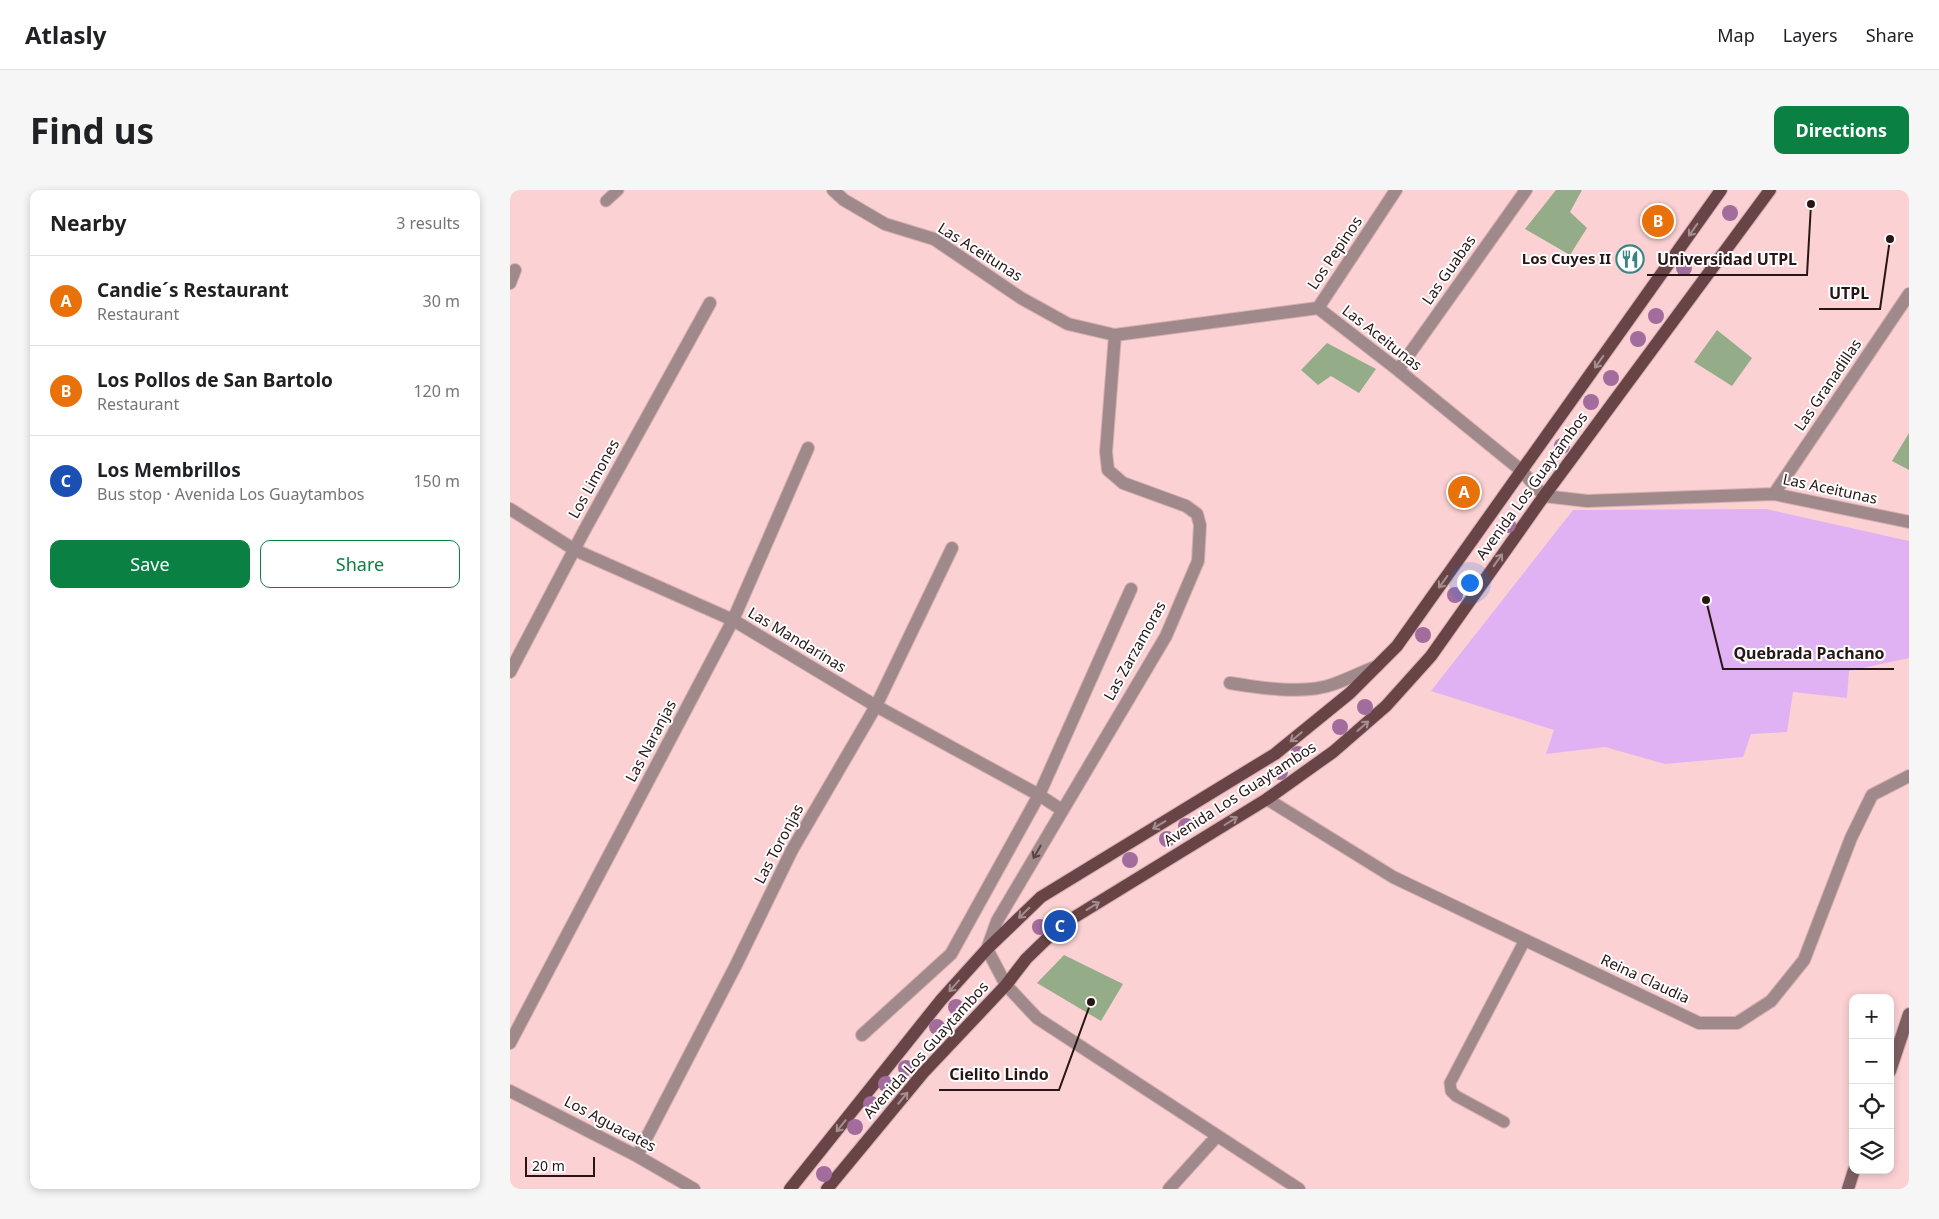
<!DOCTYPE html>
<html lang="en">
<head>
<meta charset="utf-8">
<style>
	:root { --surface:#fff; --page:#f6f6f6; --text:#202124; --muted:#757577; --line:#e0e0e0; --accent:#0b8043 }
	body { margin:0; font-family:"Noto Sans",sans-serif; background:var(--page); color:var(--text) }
	.controls { position:absolute; right:15px; bottom:15px; display:grid; overflow:hidden; border-radius:10px; box-shadow:0 2px 8px #0003 }
	.controls button { width:45px; height:45px; display:grid; place-items:center; padding:0; border:0; border-bottom:1px solid var(--line); background:var(--surface); color:var(--text); font:25px sans-serif }
	.scale { position:absolute; left:15px; bottom:12px; width:70px; box-sizing:border-box; padding-left:5px; border:2px solid #281617; border-top:0; font-size:14px; line-height:18px; white-space:nowrap; color:#281617; -webkit-text-stroke:4px #fefefe; paint-order:stroke }
	.you { position:absolute; left:959px; top:392px; width:18px; height:18px; margin:-12px; border:4px solid #fff; border-radius:50%; background:#1a73e8; box-shadow:0 0 0 8px #1a73e833 }
	.badge { display:grid; place-items:center; width:32px; height:32px; border-radius:50%; background:var(--accent); color:#fff; font-size:16px; font-weight:700 }
	.pin { position:absolute; translate:-50% -50%; border:2px solid #fff; box-shadow:0 1px 5px #0006 }
	.list { margin:0; padding:0; list-style:none }
	h2 { display:flex; justify-content:space-between; align-items:center; height:65px; margin:0; padding:0 20px; font-size:21px }
	h2 small { font-size:16px; font-weight:400; color:var(--muted) }
	.list li { display:grid; grid-template-columns:32px 1fr auto; gap:15px; align-items:center; box-sizing:border-box; height:90px; padding:0 20px; border-top:1px solid var(--line) }
	.list b { display:block; font-size:19px; white-space:nowrap }
	.list p { margin:0; font-size:16px; white-space:nowrap; color:var(--muted) }
	.list em { font-size:16px; font-style:normal; color:var(--muted) }
	.actions { display:flex; gap:10px; padding:15px 20px }
	.actions a { flex:1; padding:11px 0; border:1px solid var(--accent); border-radius:10px; text-align:center; font-size:18px; color:var(--accent) }
	.actions .main { background:var(--accent); color:#fff }
	.icon { flex:none; width:28px; height:28px; fill:none; stroke:currentColor; stroke-width:2; stroke-linecap:round; stroke-linejoin:round }
	.map { position:relative; flex:none; width:1399px; height:999px; overflow:hidden; border-radius:10px }
	header { display:flex; align-items:center; gap:30px; box-sizing:border-box; height:70px; padding:0 25px; background:var(--surface); border-bottom:1px solid var(--line) }
	header strong { font-size:24px }
	nav { display:flex; gap:28px; margin-inline-start:auto; font-size:18px }
	.intro { display:flex; align-items:center; justify-content:space-between; box-sizing:border-box; height:120px; padding:0 30px }
	h1 { margin:0; font-size:35px }
	.button { padding:12px 22px; border-radius:10px; background:var(--accent); color:#fff; font-size:18px; font-weight:700 }
	main { display:flex; gap:30px; padding:0 30px }
	aside { flex:1; background:var(--surface); border-radius:10px; box-shadow:0 2px 8px #0003 }
	.map>svg:first-child { display:block }
	.green { fill:#e0b2f4 }
	.building { fill:#94ad88 }
	.lines { fill:none; stroke-linecap:round; stroke-linejoin:round }
	.service-casing { stroke:#d5afb1; stroke-width:13 }
	.minor-casing { stroke:#d5afb1; stroke-width:14 }
	.secondary-casing { stroke:#d5afb1; stroke-width:14 }
	.primary-casing { stroke:#d5afb1; stroke-width:14 }
	.service { stroke:#9f898a; stroke-width:11 }
	.minor { stroke:#9f898a; stroke-width:12 }
	.secondary { stroke:#7f6062; stroke-width:12 }
	.primary { stroke:#684446; stroke-width:12 }
	.tree { fill:#a26c9d }
	.oneway { stroke:#a48e90 }
	.oneway2 { stroke:#584445 }
	.labels { text-anchor:middle; stroke-width:4; stroke-linejoin:round; paint-order:stroke }
	.street-label { font-size:15px; fill:#281617; stroke:#fefefe }
	.poi-label { font-size:15px; font-weight:bold; fill:#281617; stroke:#fefefe; text-anchor:end }
	.leader { fill:none; stroke:#281617; stroke-width:2 }
	.callout-dot { fill:#281617; stroke:#fefefe; stroke-width:2 }
	.callout-label { font-size:16px; text-anchor:middle; font-weight:bold; fill:#281617; stroke:#fefefe; stroke-width:4; stroke-linejoin:round; paint-order:stroke }
</style>
</head>
<body>
<header>
<strong>Atlasly</strong>
<nav><a>Map</a><a>Layers</a><a>Share</a></nav>
</header>
<div class="intro"><h1>Find us</h1><a class="button">Directions</a></div>
<main>
<aside>
<h2>Nearby<small>3 results</small></h2>
<ul class="list">
<li><span class="badge" style="background:#e8710a">A</span><div><b>Candie´s Restaurant</b><p>Restaurant</p></div><em>30 m</em></li>
<li><span class="badge" style="background:#e8710a">B</span><div><b>Los Pollos de San Bartolo</b><p>Restaurant</p></div><em>120 m</em></li>
<li><span class="badge" style="background:#1a4fb4">C</span><div><b>Los Membrillos</b><p>Bus stop · Avenida Los Guaytambos</p></div><em>150 m</em></li>
</ul>
<div class="actions"><a class="main">Save</a><a>Share</a></div>
</aside>
<div class="map">
<svg width="1399" height="999" viewBox="0 0 1399 999">
	<rect width="100%" height="100%" fill="#fbd1d3"/>
	<path class="green" d="M1256,319L1399,351V468L1339,481L1337,508L1283,502L1277,542L1241,544L1233,567L1155,574L1095,557L1036,564L1044,540L921,501L1063,320Z"/>
	<path class="building" d="M1046,0H1072L1060,22L1077,38L1060,65L1015,39Z
		M1207,140L1242,168L1222,196L1184,172Z
		M817,153L866,179L849,203L821,186L808,195L791,180Z
		M1399,243V280L1382,271Z
		M554,765L613,794L591,831L527,793Z"/>
	<g class="lines">
		<g class="service-casing">
			<path id="service" d="M96,11L108,0
				M994,932L946,906L941,901L940,893L1015,750"/>
		</g>
		<g class="minor-casing">
			<path id="minor" d="M323,0L334,10L375,34L424,49L511,108L558,134L605,145L808,118L888,180L1012,281L1034,306L1077,311L1264,304L1399,332
				M0,93L5,80
				M808,118L886,0
				M605,145L596,262L598,280L613,293L676,316L687,324L690,335L688,371L656,446L487,731L477,759L496,795L527,828L789,999
				M888,180L1016,0
				M1264,304L1399,104
				M0,319L65,360L223,430L366,516L529,605L552,620
				M0,482L74,341L200,113
				M720,493C750,498 795,505 824,494C838,489 852,482 867,476
				M757,609L883,687L1189,833H1227L1261,811L1294,770L1341,648L1362,605L1399,586
				M352,845L441,764L529,605L621,399
				M0,853L223,430L298,258
				M0,901L127,966L184,999
				M127,966L226,775L282,660L366,516L442,358
				M659,999L707,946"/>
		</g>
		<g class="secondary-casing">
			<path id="secondary" d="M1380,881L1399,824
				M1338,999L1344,980"/>
		</g>
		<g class="primary-casing">
			<path id="primary" d="M280,999L431,810L477,759L531,707L765,564L840,503L887,456L1211,0
				M317,999L413,883L496,795L516,769L550,736L757,609L823,562L876,516L921,466L1034,306L1260,0"/>
		</g>
		<use href="#service" class="service"/>
		<use href="#minor" class="minor"/>
		<use href="#secondary" class="secondary"/>
		<use href="#primary" class="primary"/>
	</g>
	<g class="tree">
		<circle cx="1220" cy="23" r="8"/>
		<circle cx="1174" cy="78" r="8"/>
		<circle cx="1146" cy="126" r="8"/>
		<circle cx="1128" cy="149" r="8"/>
		<circle cx="1101" cy="188" r="8"/>
		<circle cx="1081" cy="212" r="8"/>
		<circle cx="1052" cy="256" r="8"/>
		<circle cx="998" cy="335" r="8"/>
		<circle cx="945" cy="405" r="8"/>
		<circle cx="913" cy="445" r="8"/>
		<circle cx="855" cy="517" r="8"/>
		<circle cx="830" cy="537" r="8"/>
		<circle cx="788" cy="564" r="8"/>
		<circle cx="770" cy="582" r="8"/>
		<circle cx="676" cy="636" r="8"/>
		<circle cx="657" cy="649" r="8"/>
		<circle cx="620" cy="670" r="8"/>
		<circle cx="530" cy="737" r="8"/>
		<circle cx="446" cy="817" r="8"/>
		<circle cx="427" cy="837" r="8"/>
		<circle cx="396" cy="878" r="8"/>
		<circle cx="376" cy="894" r="8"/>
		<circle cx="361" cy="914" r="8"/>
		<circle cx="345" cy="937" r="8"/>
		<circle cx="314" cy="984" r="8"/>
	</g>
	<defs><path id="oneway-shaft" d="M-6 0H5M1.5-3L5.5 0L1.5 3" fill="none" stroke-width="1.6" stroke-linecap="round" stroke-linejoin="round" transform="scale(1.25)"/></defs>
	<g class="oneway">
		<use href="#oneway-shaft" transform="translate(1183 40) rotate(125)"/>
		<use href="#oneway-shaft" transform="translate(1089 172) rotate(125)"/>
		<use href="#oneway-shaft" transform="translate(988 370) rotate(-55)"/>
		<use href="#oneway-shaft" transform="translate(933 392) rotate(126)"/>
		<use href="#oneway-shaft" transform="translate(853 536) rotate(-41)"/>
		<use href="#oneway-shaft" transform="translate(786 547) rotate(141)"/>
		<use href="#oneway-shaft" transform="translate(721 631) rotate(-32)"/>
		<use href="#oneway-shaft" transform="translate(649 635) rotate(149)"/>
		<use href="#oneway-shaft" transform="translate(583 716) rotate(-31)"/>
		<use href="#oneway-shaft" transform="translate(514 723) rotate(136)"/>
		<use href="#oneway-shaft" transform="translate(444 796) rotate(132)"/>
		<use href="#oneway-shaft" transform="translate(393 908) rotate(-50)"/>
		<use href="#oneway-shaft" transform="translate(331 936) rotate(129)"/>
	</g>
	<use class="oneway2" href="#oneway-shaft" transform="translate(527 662) rotate(120)"/>
	<defs>
		<g id="restaurant-ring" transform="scale(1.4375)"><circle r="9.5" fill="#fefefe" stroke="#3b8484" stroke-width="1.5"/><path d="M-5-6h1v4h1v-4h1v4h1v-4h1v5L-1.5 .5V6h-2V.5L-5-1ZM5-6V6H3V1.5H1.5Q1.5-4 5-6Z" fill="#3b8484"/></g>
	</defs>
	<g fill-rule="evenodd">
		<use href="#restaurant-ring" x="1120" y="69"/>
	</g>
	<g class="labels">
		<g class="street-label">
			<text transform="translate(470 62) rotate(32)" y="5">Las Aceitunas</text>
			<text transform="translate(825 63) rotate(-56)" y="5">Los Pepinos</text>
			<text transform="translate(939 80) rotate(-55)" y="5">Las Guabas</text>
			<text transform="translate(872 148) rotate(38)" y="5">Las Aceitunas</text>
			<text transform="translate(1318 195) rotate(-56)" y="5">Las Granadillas</text>
			<text transform="translate(84 289) rotate(-61)" y="5">Los Limones</text>
			<text transform="translate(1022 296) rotate(-54)" y="5">Avenida Los Guaytambos</text>
			<text transform="translate(1320 299) rotate(12)" y="5">Las Aceitunas</text>
			<text transform="translate(287 450) rotate(31)" y="5">Las Mandarinas</text>
			<text transform="translate(625 461) rotate(-61)" y="5">Las Zarzamoras</text>
			<text transform="translate(141 551) rotate(-62)" y="5">Las Naranjas</text>
			<text transform="translate(730 604) rotate(-33)" y="5">Avenida Los Guaytambos</text>
			<text transform="translate(269 654) rotate(-62)" y="5">Las Toronjas</text>
			<text transform="translate(1135 789) rotate(25)" y="5">Reina Claudia</text>
			<text transform="translate(416 860) rotate(-48)" y="5">Avenida Los Guaytambos</text>
			<text transform="translate(100 934) rotate(28)" y="5">Los Aguacates</text>
		</g>
		<g class="poi-label">
			<text x="1101" y="74">Los Cuyes II</text>
		</g>
	</g>
	<path class="leader" d="M1301 14L1297 85H1137M1380 49L1370 119H1309M1196 410L1213 479H1384M581 812L549 900H429"/>
	<g class="callout-dot">
		<circle cx="1301" cy="14" r="5"/>
		<circle cx="1380" cy="49" r="5"/>
		<circle cx="1196" cy="410" r="5"/>
		<circle cx="581" cy="812" r="5"/>
	</g>
	<g class="callout-label">
		<text x="1217" y="75">Universidad UTPL</text>
		<text x="1339" y="109">UTPL</text>
		<text x="1299" y="469">Quebrada Pachano</text>
		<text x="489" y="890">Cielito Lindo</text>
	</g>
</svg>
<div class="controls">
<button>+</button>
<button>−</button>
<button><svg class="icon" aria-label="locate" viewBox="0 0 24 24"><circle cx="12" cy="12" r="6"/><path d="M12 2v4M12 18v4M2 12h4M18 12h4"/></svg></button>
<button><svg class="icon" aria-label="layers" viewBox="0 0 24 24"><path d="M12 4l9 5-9 5-9-5zM3 14l9 5 9-5"/></svg></button>
</div>
<div class="scale">20 m</div>
<div class="you"></div>
<div class="pin badge" style="left:954px;top:302px;background:#e8710a">A</div>
<div class="pin badge" style="left:1148px;top:31px;background:#e8710a">B</div>
<div class="pin badge" style="left:550px;top:736px;background:#1a4fb4">C</div>
</div>
</main>
</body>
</html>
